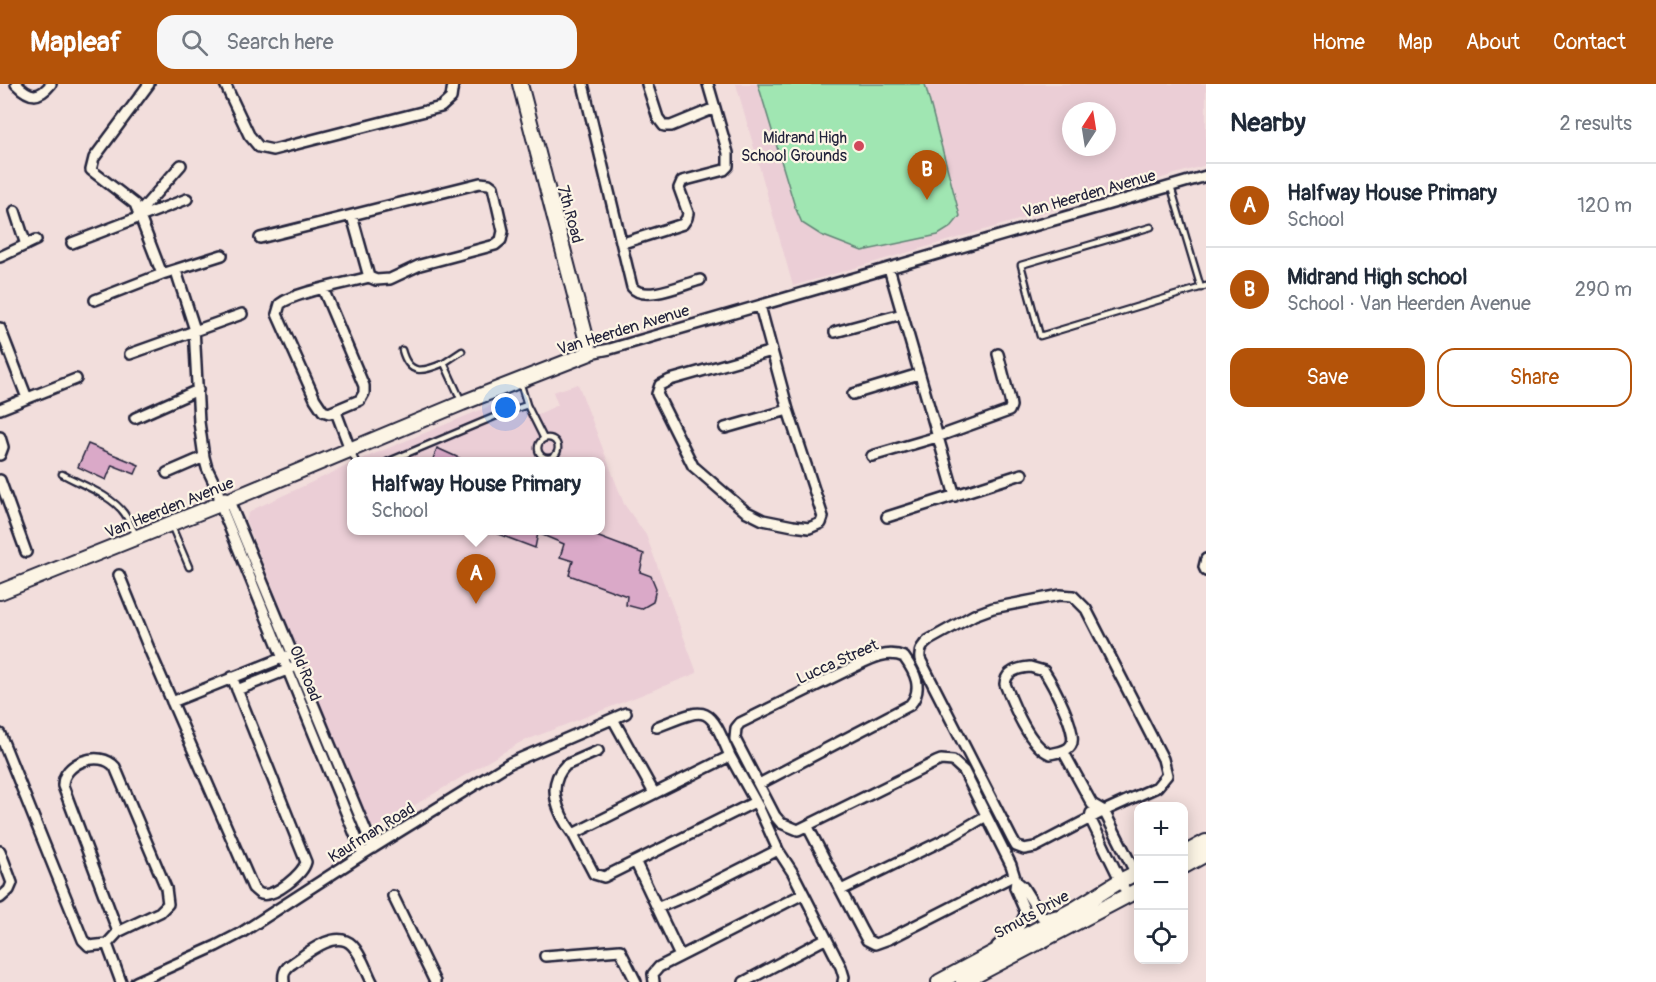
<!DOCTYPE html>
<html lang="en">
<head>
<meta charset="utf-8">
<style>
	:root { --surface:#fff; --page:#f6f6f7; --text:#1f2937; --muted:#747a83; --line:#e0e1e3; --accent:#b45309 }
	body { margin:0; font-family:Pangolin,sans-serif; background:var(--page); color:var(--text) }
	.controls { position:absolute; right:18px; bottom:18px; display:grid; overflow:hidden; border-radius:12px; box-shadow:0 3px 15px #0003 }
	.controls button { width:54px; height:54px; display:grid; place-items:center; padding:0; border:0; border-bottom:2px solid var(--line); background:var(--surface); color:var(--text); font:30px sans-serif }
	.compass { position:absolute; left:1062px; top:18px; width:54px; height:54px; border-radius:50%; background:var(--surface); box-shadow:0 3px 15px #0003; rotate:12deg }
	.you { position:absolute; left:506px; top:324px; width:21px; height:21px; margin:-15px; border:4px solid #fff; border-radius:50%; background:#1a73e8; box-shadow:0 0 0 9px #1a73e833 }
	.badge { display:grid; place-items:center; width:39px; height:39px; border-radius:50%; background:var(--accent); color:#fff; font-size:20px; font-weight:700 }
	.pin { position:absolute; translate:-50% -50px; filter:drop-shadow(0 2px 3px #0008) }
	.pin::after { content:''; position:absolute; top:32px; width:21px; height:18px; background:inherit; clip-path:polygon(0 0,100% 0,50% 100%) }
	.popup { position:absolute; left:347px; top:373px; width:258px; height:78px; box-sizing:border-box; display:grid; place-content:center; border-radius:12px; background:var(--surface); filter:drop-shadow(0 2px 4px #0005); font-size:20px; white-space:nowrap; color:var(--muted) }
	.popup b { font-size:22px; color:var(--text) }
	.popup::after { content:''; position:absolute; left:50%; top:100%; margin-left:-12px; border:12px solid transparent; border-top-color:var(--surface) }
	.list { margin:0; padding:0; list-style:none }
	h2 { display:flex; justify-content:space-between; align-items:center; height:78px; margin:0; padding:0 24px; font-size:26px }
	h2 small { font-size:20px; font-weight:400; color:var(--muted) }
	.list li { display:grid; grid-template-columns:39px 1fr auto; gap:18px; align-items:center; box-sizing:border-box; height:84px; padding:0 24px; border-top:2px solid var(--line) }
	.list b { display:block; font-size:22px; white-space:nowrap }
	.list p { margin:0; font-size:20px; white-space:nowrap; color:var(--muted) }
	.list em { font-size:20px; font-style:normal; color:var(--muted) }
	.actions { display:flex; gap:12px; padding:18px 24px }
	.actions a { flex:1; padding:14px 0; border:2px solid var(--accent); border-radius:18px; text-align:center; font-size:21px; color:var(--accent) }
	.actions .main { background:var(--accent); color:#fff }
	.icon { flex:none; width:33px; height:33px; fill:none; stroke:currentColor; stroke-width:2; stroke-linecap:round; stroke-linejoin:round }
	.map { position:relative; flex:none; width:1206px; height:898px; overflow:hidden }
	header { display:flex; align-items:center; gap:36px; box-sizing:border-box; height:84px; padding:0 30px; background:var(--accent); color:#fff }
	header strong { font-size:28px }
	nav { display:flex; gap:33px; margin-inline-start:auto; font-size:21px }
	.search { width:420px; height:54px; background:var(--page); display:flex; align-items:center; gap:15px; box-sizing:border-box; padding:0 21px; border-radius:18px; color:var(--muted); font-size:22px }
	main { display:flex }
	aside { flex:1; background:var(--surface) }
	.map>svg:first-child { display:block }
	.built { fill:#ebced6; fill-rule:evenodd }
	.green { fill:#a0e6b2; stroke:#618476; stroke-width:1.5 }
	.building { fill:#daa9c8; stroke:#22223b; stroke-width:1.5 }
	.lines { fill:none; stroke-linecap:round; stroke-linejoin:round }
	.lane-casing { stroke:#22223b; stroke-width:9 }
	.street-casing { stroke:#22223b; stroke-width:14 }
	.secondary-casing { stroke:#22223b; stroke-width:18 }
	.lane { stroke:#fcf5e5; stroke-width:4.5 }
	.street { stroke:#fcf5e5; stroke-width:9 }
	.secondary { stroke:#fcf5e5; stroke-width:14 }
	.poi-dot { fill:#d1495b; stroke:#fcf5e5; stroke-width:2 }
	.labels { text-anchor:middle; stroke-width:4.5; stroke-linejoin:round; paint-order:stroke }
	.poi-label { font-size:16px; fill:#22223b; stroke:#fcf5e5; text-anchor:end }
	.street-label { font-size:16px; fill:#22223b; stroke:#fcf5e5 }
</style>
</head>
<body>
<header>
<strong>Mapleaf</strong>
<div class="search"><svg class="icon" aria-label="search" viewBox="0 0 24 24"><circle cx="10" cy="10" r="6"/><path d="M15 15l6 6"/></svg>Search here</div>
<nav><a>Home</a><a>Map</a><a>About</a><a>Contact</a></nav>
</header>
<main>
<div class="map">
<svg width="1206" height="898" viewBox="0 0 1206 898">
	<rect width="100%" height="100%" fill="#f2dedc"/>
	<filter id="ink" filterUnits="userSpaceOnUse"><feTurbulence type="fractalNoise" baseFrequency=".0167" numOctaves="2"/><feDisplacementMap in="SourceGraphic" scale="12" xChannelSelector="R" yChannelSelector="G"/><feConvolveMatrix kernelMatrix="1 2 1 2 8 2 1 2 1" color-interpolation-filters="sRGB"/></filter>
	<g filter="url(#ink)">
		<path class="built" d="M736,0H1206V81L793,202ZM1071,27H1107V63H1071Z
			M523,298L536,331L558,321L553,308L578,300L624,420L646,451L697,589L519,659L378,743L369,741L246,437L248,430L254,425L351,380L352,446H600V378L357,377L495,320L503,324L521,319L517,300Z"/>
		<path class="green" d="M758,0H925L960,132L951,143L938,151L862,167L821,151L802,139L795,123Z"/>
		<path class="building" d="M88,360L139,381L135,390L112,381L106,396L78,383Z
			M437,364L468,378H432Z
			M490,447H583L644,470L640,488L651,492L656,504L653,518L641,525L626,521L627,512L569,491L573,477L560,473L564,460L538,449L535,464Z"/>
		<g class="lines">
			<g class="lane-casing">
				<path id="lane" d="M1171,103L1201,204
					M1151,143L1021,181L1040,252L1206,202
					M402,266C409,292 423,288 444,279
					M461,316L444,279L462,267
					M527,321L544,355
					M538 364a10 10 0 1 1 20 0a10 10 0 1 1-20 0Z
					M350,366L356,378
					M387,378L501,330L527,321L520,298
					M62,390C82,401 111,411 124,429C129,436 132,444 136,451
					M172,443L189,483"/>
			</g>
			<g class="street-casing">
				<path id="street" d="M16,0C30,14 39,15 51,0
					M149,0L94,74L91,86L135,120L162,190
					M225,0L249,51L259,63L273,66L441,23L451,14L453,0
					M583,0L632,203C644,219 684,200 700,196
					M647,0L658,34L664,42H671L715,24
					M15,127L26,161
					M138,130L181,81
					M352,132L369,193
					M260,154L480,99L489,100L493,103L503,147L501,156L495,161L420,181L390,195L376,196L369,193C348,199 295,208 280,220L277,230L315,315L323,327L329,329L360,316L364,309V302L323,205
					M72,159L187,115
					M623,159L683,140L687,134L688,129L679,104L682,97L724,86L728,82V69L708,0
					M0,173L36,156
					M889,184L955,412
					M176,187L194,243L199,338L204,373L207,384L218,407L220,420L363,770
					M95,216L162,190L222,171
					M760,222L788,326L823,433L821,439L809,444L793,442L763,436L745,427L693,382L657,310L660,301L670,296L772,267
					M0,244L27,314
					M835,248L902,230
					M590,269L610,265L1206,92
					M130,270L242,230
					M853,310L919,290
					M0,325L76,295
					M336,328L350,365
					M135,334L198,306
					M725,344L788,326
					M0,353L3,363L0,371
					M872,372L937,353L1009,327L1011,322L1010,316L998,270
					M167,389L204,373
					M0,396L26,468
					M225,413L229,417L373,764
					M887,433L1022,390
					M1206,475L1204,483L1206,487
					M119,491L150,567L253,804C256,806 257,809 261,810C274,814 303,790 306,778L232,593
					M1060,511L1073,512L1086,525L1163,675L1167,691L1157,703L1104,727L1035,763L1024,765L1016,762L1012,755L920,575C919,566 922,561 929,556L974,531L993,524Z
					M1030,583L1044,587C1052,599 1079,649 1071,661C1067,668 1057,668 1050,670C1029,662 1013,620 1005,600C1006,587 1018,584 1030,583Z
					M237,606L292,584
					M172,618L287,572
					M613,635L654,709
					M0,650L83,856L89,862L107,860L118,848L160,828L168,820L166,804L115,683C100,665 62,679 63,702L118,848
					M598,667L566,681C545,701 558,730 573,750L730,672C708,619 707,623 657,643
					M1063,667L1092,720L1104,727L1137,792
					M730,672L759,724L778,766L793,789L841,883L844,893L843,898
					M759,700L910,621C924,605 915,588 904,573C888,566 872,574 858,581L740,639L736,644L735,655L775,732L781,739L798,746L936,678L941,676L953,677L964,687L1011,781L1016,797L1015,804L1025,827V831L1019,843L997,862
					M1091,729L1090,734L1128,812
					M808,743L862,847L867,856L875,860L889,855L1013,792
					M573,750L594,790L604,793L755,718
					M0,767L12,799L9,806L0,814
					M636,779L680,872
					M1016,797L1023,803L1041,832L1049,833L1056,831
					M841,806L952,752L986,732
					M393,812L435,898
					M657,824L695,808L778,766
					M107,860L121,898
					M545,872L620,866L636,898
					M136,898L216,862L241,849L363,770L510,679L626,629
					M284,898C283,890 284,886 290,881C305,871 335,844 352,861C361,870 366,886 372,898
					M654,898L653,890L659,883L803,810
					M744,898L825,855"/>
			</g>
			<g class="secondary-casing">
				<path id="secondary" d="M0,508L220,420L462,319L590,269L520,0
					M1184,770L1206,758
					M1184,782L1206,770
					M939,898L1075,825L1120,797L1138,788
					M963,898L1138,806"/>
			</g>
			<use href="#lane" class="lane"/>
			<use href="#street" class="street"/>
			<use href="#secondary" class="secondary"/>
		</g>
	</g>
	<circle class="poi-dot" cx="859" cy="62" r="6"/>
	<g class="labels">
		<g class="poi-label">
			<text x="847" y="59">Midrand High<tspan x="847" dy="18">School Grounds</tspan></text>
		</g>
		<g class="street-label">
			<text transform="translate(1089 109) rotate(-16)" y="6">Van Heerden Avenue</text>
			<text transform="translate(571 130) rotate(75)" y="6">7th Road</text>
			<text transform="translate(623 245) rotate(-17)" y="6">Van Heerden Avenue</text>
			<text transform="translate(169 423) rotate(-22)" y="6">Van Heerden Avenue</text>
			<text transform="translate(837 577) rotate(-24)" y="6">Lucca Street</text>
			<text transform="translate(306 589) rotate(68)" y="6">Old Road</text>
			<text transform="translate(371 748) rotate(-32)" y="6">Kaufman Road</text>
			<text transform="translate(1031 830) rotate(-29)" y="6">Smuts Drive</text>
		</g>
	</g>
</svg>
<div class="controls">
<button>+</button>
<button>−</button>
<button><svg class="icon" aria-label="locate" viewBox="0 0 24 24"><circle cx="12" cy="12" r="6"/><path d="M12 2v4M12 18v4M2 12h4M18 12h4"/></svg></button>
</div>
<svg class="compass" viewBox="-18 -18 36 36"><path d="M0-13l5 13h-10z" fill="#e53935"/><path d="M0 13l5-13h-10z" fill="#747a83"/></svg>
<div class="you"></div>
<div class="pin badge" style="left:476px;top:520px">A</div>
<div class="popup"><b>Halfway House Primary</b>School</div>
<div class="pin badge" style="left:927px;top:116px">B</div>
</div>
<aside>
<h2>Nearby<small>2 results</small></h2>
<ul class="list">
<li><span class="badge">A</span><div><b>Halfway House Primary</b><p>School</p></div><em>120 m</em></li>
<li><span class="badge">B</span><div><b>Midrand High school</b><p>School · Van Heerden Avenue</p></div><em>290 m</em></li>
</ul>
<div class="actions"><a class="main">Save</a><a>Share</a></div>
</aside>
</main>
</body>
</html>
